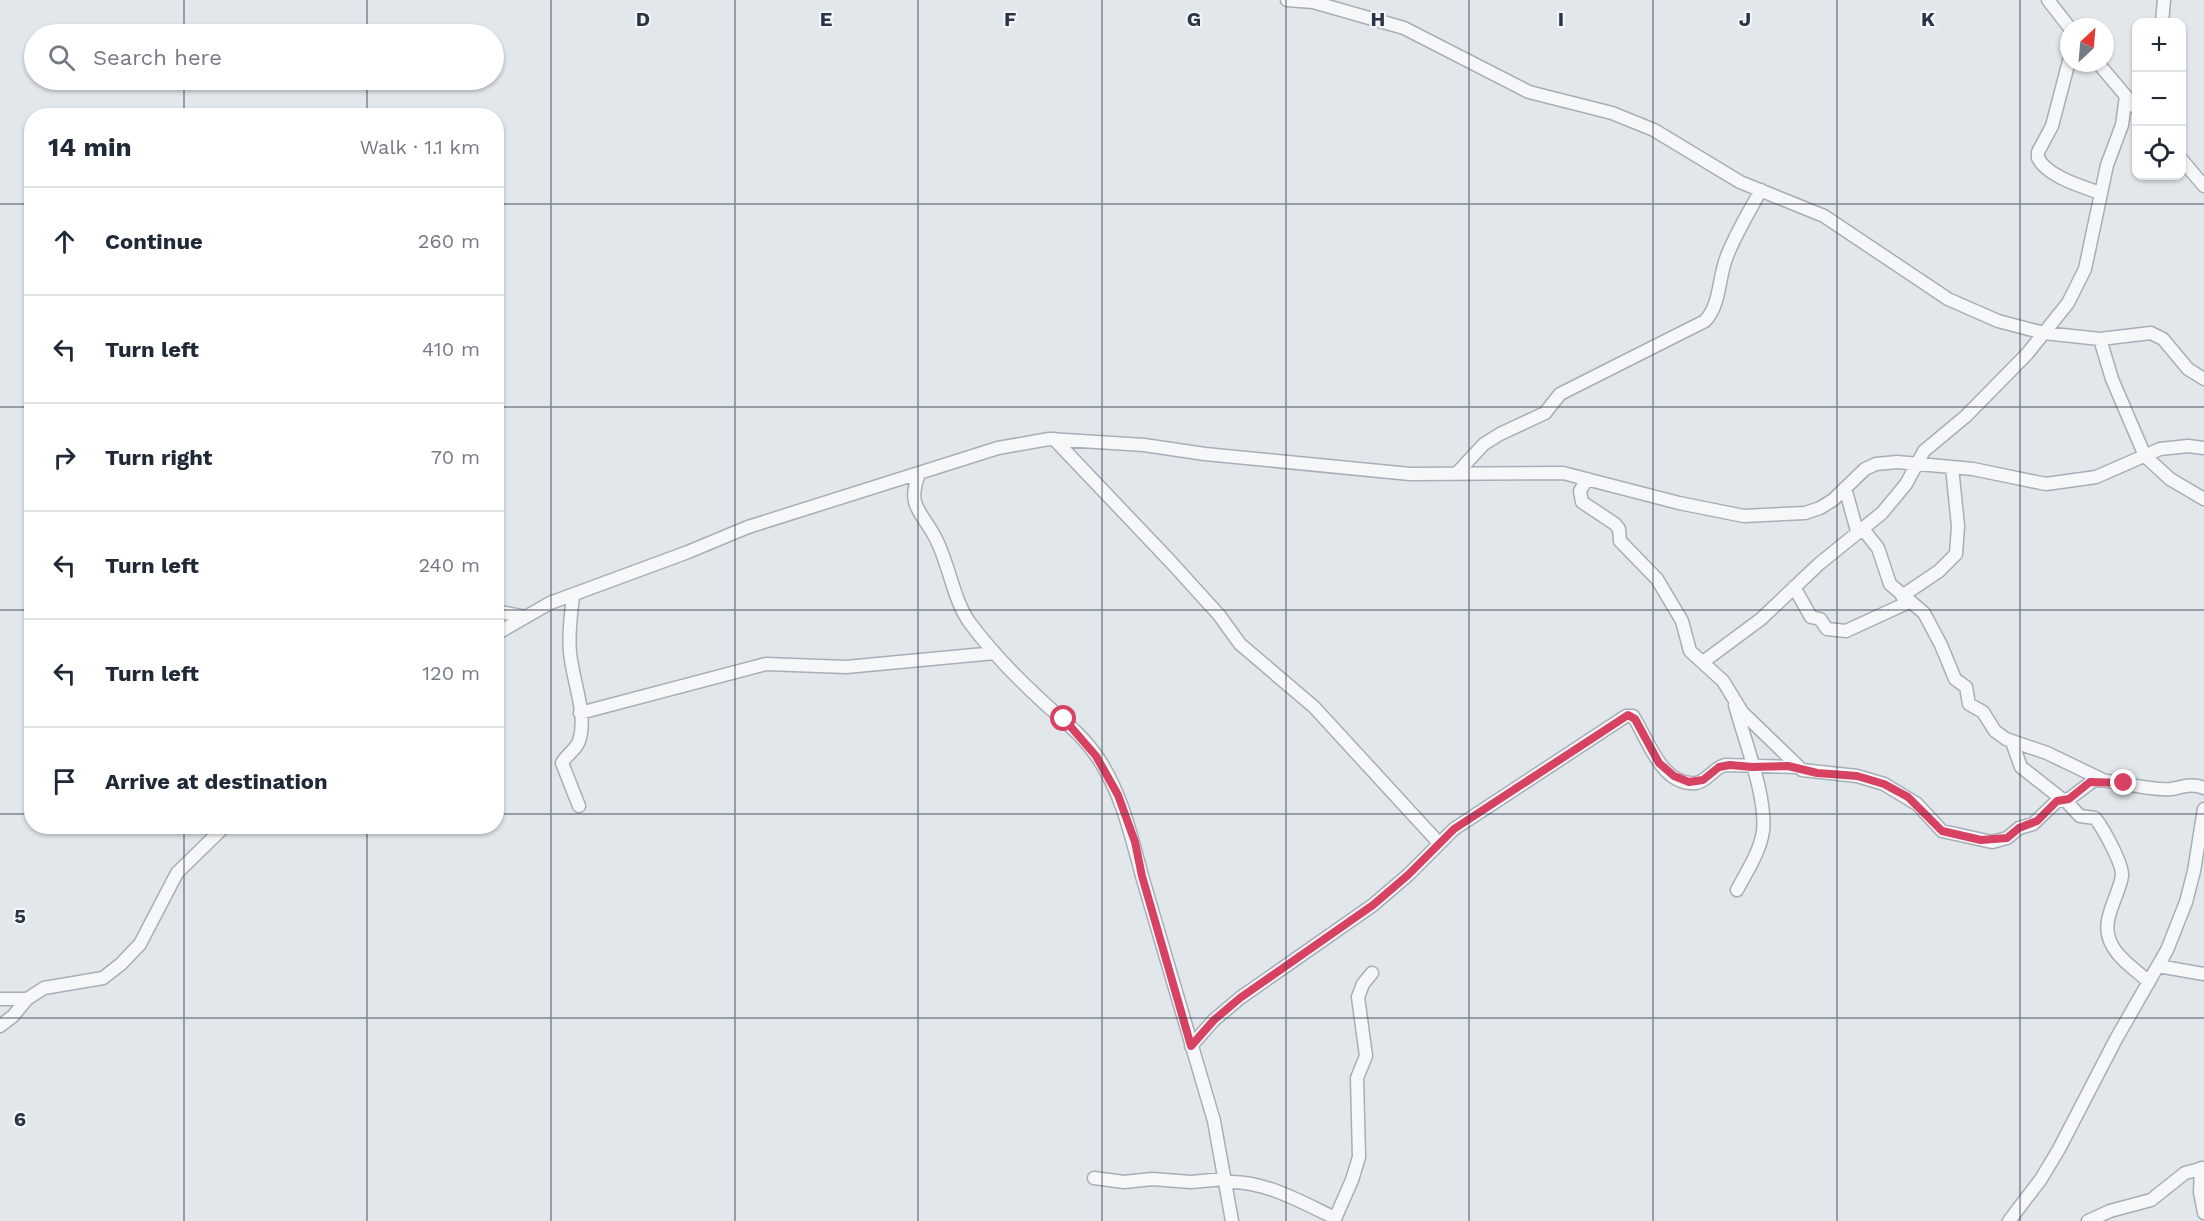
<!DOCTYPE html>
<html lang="en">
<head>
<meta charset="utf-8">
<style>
	:root { --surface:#fff; --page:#f2f2f3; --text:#1f2937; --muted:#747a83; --line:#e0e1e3 }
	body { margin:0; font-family:"Work Sans",sans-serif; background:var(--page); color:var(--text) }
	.controls { position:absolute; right:18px; top:18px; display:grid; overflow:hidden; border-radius:12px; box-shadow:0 2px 4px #0004 }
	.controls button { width:54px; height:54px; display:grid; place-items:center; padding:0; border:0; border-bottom:2px solid var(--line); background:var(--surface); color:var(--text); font:30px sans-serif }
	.compass { position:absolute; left:2060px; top:18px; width:54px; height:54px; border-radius:50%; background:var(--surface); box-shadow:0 2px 4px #0004; rotate:26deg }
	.stop { position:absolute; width:18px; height:18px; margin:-14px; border:4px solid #d74162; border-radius:50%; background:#fff }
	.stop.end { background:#d74162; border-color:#fff; box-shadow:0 2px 6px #0008 }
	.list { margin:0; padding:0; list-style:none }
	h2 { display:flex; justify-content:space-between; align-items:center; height:78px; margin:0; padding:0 24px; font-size:26px }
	h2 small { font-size:20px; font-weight:400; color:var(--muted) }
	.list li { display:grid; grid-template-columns:39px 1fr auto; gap:18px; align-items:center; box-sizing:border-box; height:108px; padding:0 24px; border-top:2px solid var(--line) }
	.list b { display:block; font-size:22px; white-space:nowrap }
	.list em { font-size:20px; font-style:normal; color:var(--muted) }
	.icon { flex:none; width:33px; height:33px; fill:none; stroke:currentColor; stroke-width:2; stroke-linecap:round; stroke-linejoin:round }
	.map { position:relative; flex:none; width:2204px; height:1221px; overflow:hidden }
	.search { position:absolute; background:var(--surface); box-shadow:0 2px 4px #0004; left:24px; top:24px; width:480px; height:66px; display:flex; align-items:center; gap:15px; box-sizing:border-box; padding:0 21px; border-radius:33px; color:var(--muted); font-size:22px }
	.panel { position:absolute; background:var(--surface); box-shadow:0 2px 4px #0004; left:24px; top:108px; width:480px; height:726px; border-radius:24px }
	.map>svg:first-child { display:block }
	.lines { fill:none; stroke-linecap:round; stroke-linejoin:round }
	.minor-casing { stroke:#a7aeb7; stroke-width:15 }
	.minor { stroke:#f6f7f9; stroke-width:12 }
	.route { stroke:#d74162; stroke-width:8 }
	.grid { fill:none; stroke:#293545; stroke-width:1.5; stroke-opacity:0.55 }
	.grid-label { font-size:20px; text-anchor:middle; font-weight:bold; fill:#293545; stroke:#f2f5f9; stroke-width:4.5; stroke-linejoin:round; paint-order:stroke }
</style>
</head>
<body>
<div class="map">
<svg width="2204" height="1221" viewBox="0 0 2204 1221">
	<rect width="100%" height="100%" fill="#e2e7ec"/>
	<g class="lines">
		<g class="minor-casing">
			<path id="minor" d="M1287,0L1313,2L1404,28L1529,92L1612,113L1654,130L1740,182L1824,216L1948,299L1998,321L2044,333L2100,339L2151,333L2163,339L2188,369L2204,379
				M2048,0L2069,27
				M2162,22L2164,0
				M2069,61L2052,126L2038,152V158C2048,177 2081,186 2100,193
				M2098,63L2136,108
				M2182,160L2204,186
				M2100,339L2112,379L2145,456L2170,479L2204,499
				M1054,439L1170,561L1219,615L1240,644L1314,707L1438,842
				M919,474C906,507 922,511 936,539C949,564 954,602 970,623C990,650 1016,677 1041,700C1061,719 1082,734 1098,758C1122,794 1131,835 1142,876L1214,1121L1232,1221
				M1456,474L1484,444L1500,434L1545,413L1560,394L1705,321C1721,304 1718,278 1727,256C1736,233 1749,212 1761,190
				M1587,479L1580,491L1582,502L1615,524L1619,529L1620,541L1657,579L1682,621L1690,651L1723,681L1742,712L1802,770L1857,776L1884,784L1917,804L1942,831L1992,842L2007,838L2019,828L2033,824L2057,801L2069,799L2094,780C2120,780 2145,791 2171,789C2183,787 2192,783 2204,788
				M1845,488L1857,531
				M1862,528L1878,548L1890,584L1924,613L1941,645L1955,679L1966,687L1969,704L1983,712L1995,731L2006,739L2047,753L2103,780
				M1794,587L1811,617L1820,619L1827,629L1846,631L1909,602
				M573,596C571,615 568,634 570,652C572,679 588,715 579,741C576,750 566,755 562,763L579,806
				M1902,596L1939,571L1956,554L1958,526L1952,467
				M496,611L526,617
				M496,634L550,603L688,552L748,527L998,448L1049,439L1144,445L1205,454L1410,474L1563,473L1679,503L1744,516L1805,513L1820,508L1833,500L1865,469L1876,464L1897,462L1973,469L2046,484L2096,477L2160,449L2188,446L2204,448
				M1703,662L1761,619L1819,564L1882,513L1906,484L1924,451L1966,416L2027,354L2068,303L2085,269L2107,165L2122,125L2126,96
				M1735,705C1744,739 1767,797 1763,831C1760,852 1747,871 1737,890
				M580,713L766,664L846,667L995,653
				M2012,742L2021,767L2063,800
				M2065,800L2080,816L2095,818C2103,828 2123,864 2122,876C2119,895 2102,919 2109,938C2114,956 2136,970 2149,982
				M2158,966L2204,974
				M0,999H27
				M0,1026L13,1016L27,999L44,988L103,978L121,964L140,944L177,873L225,826
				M1191,1046L1214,1020L1240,998L1373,905L1408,875L1454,829L1626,716H1633C1648,739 1661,786 1696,783C1708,781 1713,768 1725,765L1797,767
				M2201,1168L2200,1192L2204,1213
				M1094,1178L1124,1182L1152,1179L1191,1182L1224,1179
				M1227,1182C1264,1180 1303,1203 1335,1218
				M1334,1221L1352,1180L1359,1157L1357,1078L1366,1056L1358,997L1363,984L1372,973
				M2009,1221L2041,1179L2059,1149L2116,1039L2167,950L2186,902L2194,871L2204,809
				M2088,1221L2110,1211L2151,1200L2185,1173L2204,1168"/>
		</g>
		<use href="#minor" class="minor"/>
	</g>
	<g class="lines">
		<path class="route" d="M1064,719L1096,756L1118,795L1135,842L1142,876L1191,1046L1214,1020L1240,998L1373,905L1408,875L1454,829L1628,715L1635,719L1659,763L1674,776L1689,782L1703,780L1719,767L1730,765L1752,767L1788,766L1817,773L1857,776L1884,784L1908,797L1942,831L1981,840L2007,838L2019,828L2037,821L2057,801L2069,799L2090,782L2124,783"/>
	</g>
	<path class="grid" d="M184,0V34M367,0V34M551,0V1221M735,0V1221M918,0V1221M1102,0V1221M1286,0V1221M1469,0V1221M1653,0V1221M1837,0V1221M2020,0V1221M184,80V116M367,80V116M0,204H32M496,204H2204M0,407H32M496,407H2204M0,610H32M496,610H2204M0,814H32M496,814H2204M184,826V1221M367,826V1221M0,1018H2204"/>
	<g class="grid-label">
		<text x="643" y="26">D</text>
		<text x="826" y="26">E</text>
		<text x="1010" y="26">F</text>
		<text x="1194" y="26">G</text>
		<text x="1378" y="26">H</text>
		<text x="1561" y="26">I</text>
		<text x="1745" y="26">J</text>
		<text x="1928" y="26">K</text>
		<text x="20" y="923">5</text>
		<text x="20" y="1126">6</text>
	</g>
</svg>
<div class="controls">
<button>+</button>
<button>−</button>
<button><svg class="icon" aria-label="locate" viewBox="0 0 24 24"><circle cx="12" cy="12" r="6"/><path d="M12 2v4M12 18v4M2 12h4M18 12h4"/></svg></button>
</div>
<svg class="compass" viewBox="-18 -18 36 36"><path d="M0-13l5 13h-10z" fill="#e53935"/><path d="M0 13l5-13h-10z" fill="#747a83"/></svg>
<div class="stop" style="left:1064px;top:719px"></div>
<div class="stop end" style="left:2124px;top:783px"></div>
<div class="search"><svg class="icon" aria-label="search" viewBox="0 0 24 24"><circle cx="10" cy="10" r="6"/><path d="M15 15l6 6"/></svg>Search here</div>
<section class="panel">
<h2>14 min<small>Walk · 1.1 km</small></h2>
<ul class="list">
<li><svg class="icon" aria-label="ahead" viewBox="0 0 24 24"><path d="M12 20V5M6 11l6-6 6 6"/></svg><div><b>Continue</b></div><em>260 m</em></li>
<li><svg class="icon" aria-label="left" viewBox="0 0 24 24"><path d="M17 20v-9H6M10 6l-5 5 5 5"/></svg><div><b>Turn left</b></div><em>410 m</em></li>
<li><svg class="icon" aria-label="right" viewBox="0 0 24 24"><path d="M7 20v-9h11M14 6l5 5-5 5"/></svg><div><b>Turn right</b></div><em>70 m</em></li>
<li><svg class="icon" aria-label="left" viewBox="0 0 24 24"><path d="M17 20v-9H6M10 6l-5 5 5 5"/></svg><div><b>Turn left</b></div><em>240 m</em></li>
<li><svg class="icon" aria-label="left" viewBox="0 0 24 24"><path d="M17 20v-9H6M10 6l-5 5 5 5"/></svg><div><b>Turn left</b></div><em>120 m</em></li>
<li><svg class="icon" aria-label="arrive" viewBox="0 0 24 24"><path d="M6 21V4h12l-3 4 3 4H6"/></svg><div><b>Arrive at destination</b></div></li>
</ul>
</section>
</div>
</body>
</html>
